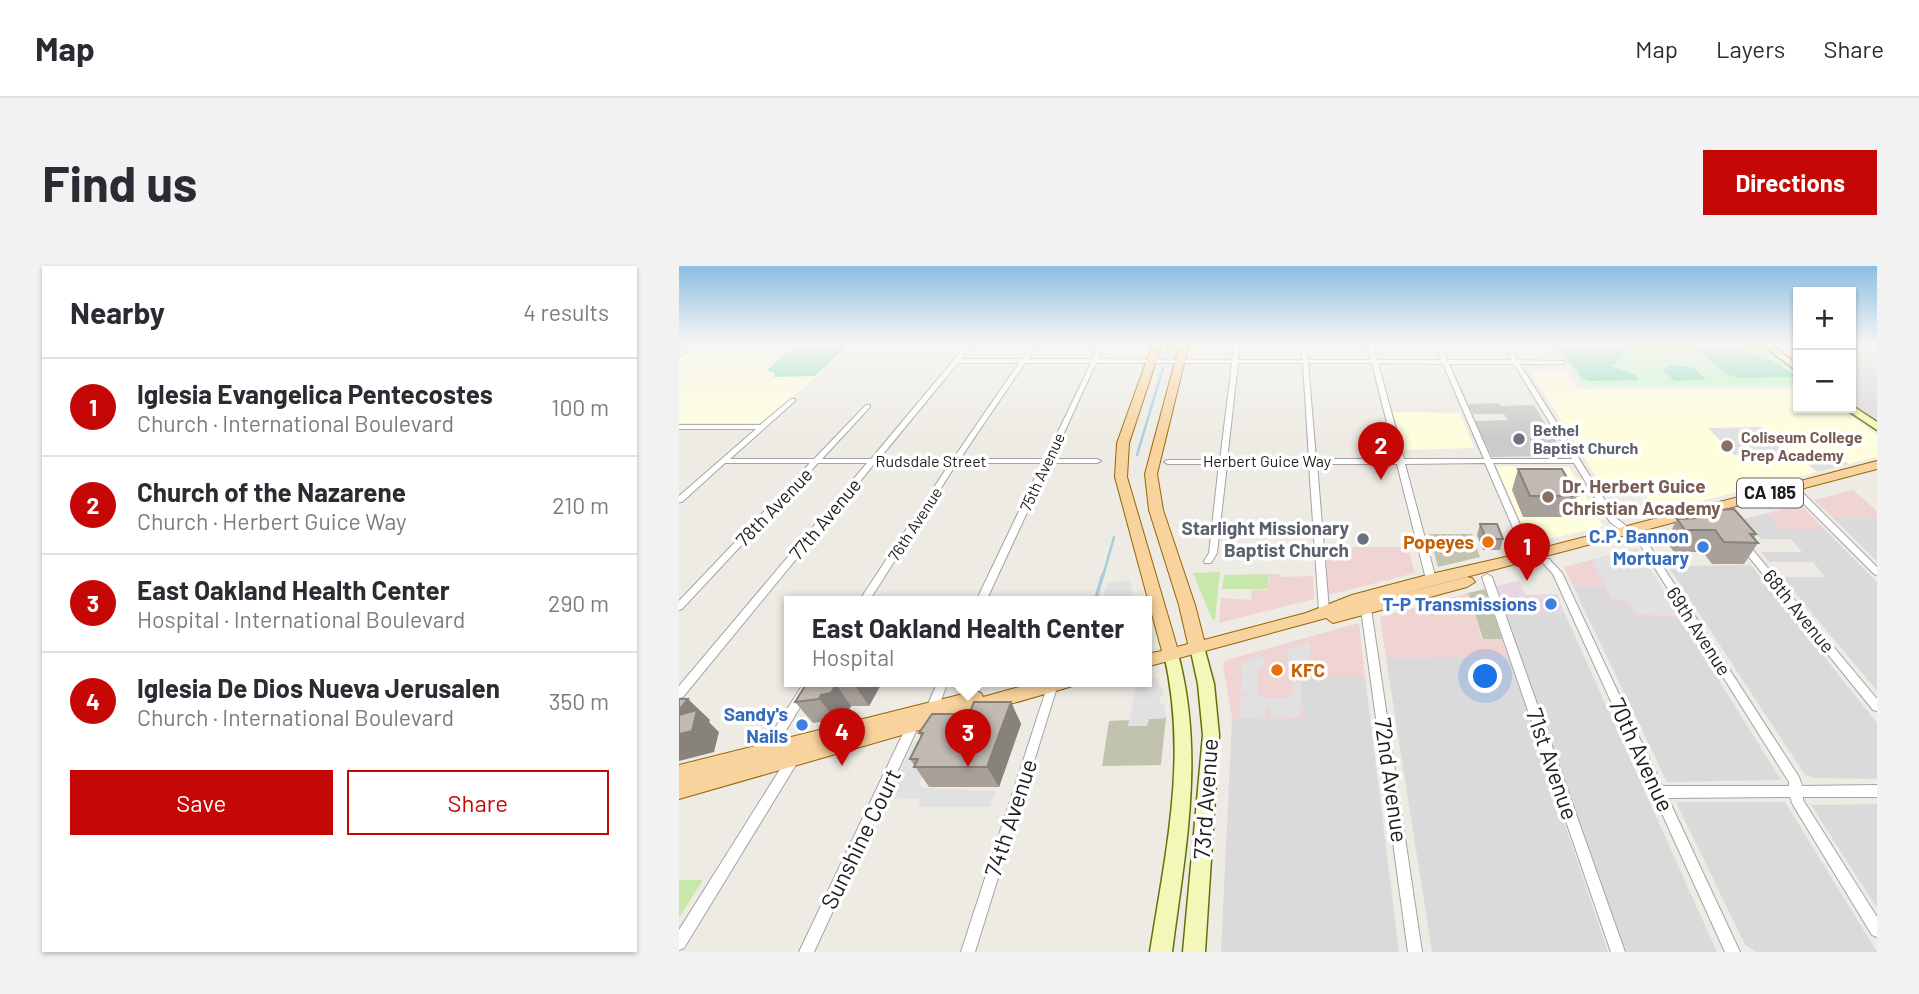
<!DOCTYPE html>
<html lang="en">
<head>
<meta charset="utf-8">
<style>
	:root { --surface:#fff; --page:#f2f2f3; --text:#2b2b33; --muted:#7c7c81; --line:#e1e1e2; --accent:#c50806 }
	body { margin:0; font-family:Barlow,sans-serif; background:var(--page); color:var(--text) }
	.controls { position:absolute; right:21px; top:21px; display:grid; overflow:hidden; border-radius:0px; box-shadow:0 2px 5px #0004 }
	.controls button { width:63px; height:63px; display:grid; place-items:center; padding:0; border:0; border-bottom:2px solid var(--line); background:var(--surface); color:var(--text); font:35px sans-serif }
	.you { position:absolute; left:807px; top:411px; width:24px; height:24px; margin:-18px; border:5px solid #fff; border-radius:50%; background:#1a73e8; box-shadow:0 0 0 10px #1a73e833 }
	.badge { display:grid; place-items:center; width:46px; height:46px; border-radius:50%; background:var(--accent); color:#fff; font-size:23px; font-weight:700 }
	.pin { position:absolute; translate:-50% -58px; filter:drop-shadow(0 2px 4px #0008) }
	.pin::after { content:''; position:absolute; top:37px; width:24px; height:21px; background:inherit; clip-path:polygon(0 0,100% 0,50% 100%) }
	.popup { position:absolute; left:105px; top:330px; width:368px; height:91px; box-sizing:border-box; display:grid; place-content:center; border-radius:0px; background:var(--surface); filter:drop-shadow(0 2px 5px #0005); font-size:23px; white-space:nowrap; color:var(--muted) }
	.popup b { font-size:26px; color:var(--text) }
	.popup::after { content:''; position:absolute; left:50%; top:100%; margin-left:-14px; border:14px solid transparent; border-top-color:var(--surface) }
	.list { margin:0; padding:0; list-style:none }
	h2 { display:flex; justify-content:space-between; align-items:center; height:91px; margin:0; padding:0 28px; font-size:30px }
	h2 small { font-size:23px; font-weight:400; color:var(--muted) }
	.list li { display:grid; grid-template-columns:46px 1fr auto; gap:21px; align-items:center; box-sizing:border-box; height:98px; padding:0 28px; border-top:2px solid var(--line) }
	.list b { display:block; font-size:26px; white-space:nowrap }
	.list p { margin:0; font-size:23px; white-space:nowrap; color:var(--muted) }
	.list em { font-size:23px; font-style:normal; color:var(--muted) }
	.actions { display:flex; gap:14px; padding:21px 28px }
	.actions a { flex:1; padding:16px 0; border:2px solid var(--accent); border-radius:0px; text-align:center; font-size:24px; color:var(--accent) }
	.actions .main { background:var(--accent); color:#fff }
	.map { position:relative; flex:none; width:1198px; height:686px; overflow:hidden; border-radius:0px }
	header { display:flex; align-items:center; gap:42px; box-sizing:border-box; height:98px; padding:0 35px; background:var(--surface); border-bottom:2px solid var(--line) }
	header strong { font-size:33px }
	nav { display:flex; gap:38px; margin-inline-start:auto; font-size:24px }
	.intro { display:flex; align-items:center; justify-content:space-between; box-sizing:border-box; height:168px; padding:0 42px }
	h1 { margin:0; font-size:49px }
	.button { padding:18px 32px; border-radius:0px; background:var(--accent); color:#fff; font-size:24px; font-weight:700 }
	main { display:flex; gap:42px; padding:0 42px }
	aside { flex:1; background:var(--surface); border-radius:0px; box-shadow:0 2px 5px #0004 }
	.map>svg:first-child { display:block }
	.residential { fill:#dbdada }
	.commercial { fill:#efd4d3 }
	.industrial { fill:#e7d6e4 }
	.education { fill:#fefedd }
	.religious { fill:#cbcbcb }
	.construction { fill:#c2c3af }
	.grass { fill:#c8e7ab }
	.park { fill:#c1f8c6 }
	.pitch { fill:#83dbbb }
	.parking { fill:#e1e1e1 }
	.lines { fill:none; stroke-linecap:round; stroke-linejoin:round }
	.stream-far1 { stroke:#a5cedb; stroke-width:2.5 }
	.stream { stroke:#a5cedb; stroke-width:3.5 }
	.street-casing { stroke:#a4a4a4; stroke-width:2 }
	.secondary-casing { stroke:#647108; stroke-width:3 }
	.primary-casing { stroke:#936504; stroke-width:2 }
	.street { fill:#fff; fill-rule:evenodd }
	.secondary { fill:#f3f7b8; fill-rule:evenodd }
	.primary { fill:#f9d39e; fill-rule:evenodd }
	.wall { fill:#a8a09a }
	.shaded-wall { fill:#88827d }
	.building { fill:#c3bab3; stroke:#88827d; stroke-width:2 }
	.worship-dot { fill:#6b7280; stroke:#fff; stroke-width:2.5 }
	.education-dot { fill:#8d6e63; stroke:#fff; stroke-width:2.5 }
	.food-dot { fill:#e8710a; stroke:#fff; stroke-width:2.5 }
	.shop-dot { fill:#3f7fe0; stroke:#fff; stroke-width:2.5 }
	.labels { text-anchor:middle; stroke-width:7; stroke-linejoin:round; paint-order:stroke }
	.far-worship-label { font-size:16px; font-weight:bold; fill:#5b616d; stroke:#fff; text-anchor:start }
	.far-education-label { font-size:16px; font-weight:bold; fill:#785e54; stroke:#fff; text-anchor:start }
	.far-street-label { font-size:16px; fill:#1d1d1d; stroke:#fff }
	.shield { fill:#fff; stroke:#616161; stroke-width:2 }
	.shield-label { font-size:18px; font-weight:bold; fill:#1d1d1d }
	.education-label { font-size:19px; font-weight:bold; fill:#785e54; stroke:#fff; text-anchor:start }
	.street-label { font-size:19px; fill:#1d1d1d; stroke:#fff }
	.worship-label { font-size:19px; font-weight:bold; fill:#5b616d; stroke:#fff; text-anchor:end }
	.shop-label { font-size:19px; font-weight:bold; fill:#366cbe; stroke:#fff; text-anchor:end }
	.food-label { font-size:19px; font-weight:bold; fill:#c56008; stroke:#fff; text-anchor:end }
	.near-street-label { font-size:23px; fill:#1d1d1d; stroke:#fff }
</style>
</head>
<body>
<header>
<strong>Map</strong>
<nav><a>Map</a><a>Layers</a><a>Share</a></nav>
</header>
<div class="intro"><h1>Find us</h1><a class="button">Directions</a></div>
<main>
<aside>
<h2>Nearby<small>4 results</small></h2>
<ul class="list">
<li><span class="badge">1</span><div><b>Iglesia Evangelica Pentecostes</b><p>Church · International Boulevard</p></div><em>100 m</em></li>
<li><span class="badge">2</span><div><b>Church of the Nazarene</b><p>Church · Herbert Guice Way</p></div><em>210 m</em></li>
<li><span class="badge">3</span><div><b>East Oakland Health Center</b><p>Hospital · International Boulevard</p></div><em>290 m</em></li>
<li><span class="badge">4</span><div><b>Iglesia De Dios Nueva Jerusalen</b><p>Church · International Boulevard</p></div><em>350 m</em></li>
</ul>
<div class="actions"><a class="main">Save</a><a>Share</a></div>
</aside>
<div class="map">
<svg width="1198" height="686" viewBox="0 0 1198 686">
	<rect width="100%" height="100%" fill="#eeebe4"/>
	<path class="residential" d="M1172,77H1198V156L1172,136Z
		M1089,247L1104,264H1146L1198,316V425L1103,311H1146L1134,296H1090L1082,286H1123L1112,273H1082L1065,253Z
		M1153,251L1198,252V295Z
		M1072,299L1198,457V513L1135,512L1126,509L989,300Z
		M924,319L947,335L957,352H1001L1102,514L988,516L894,320Z
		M886,348L1038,686H945L827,349Z
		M829,390L929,686H753L707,392Z
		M622,411H686L720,686H542L553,452L623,453Z
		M997,536H1106L1198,686H1077L1066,679Z
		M1198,538V642L1132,539Z"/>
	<path class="commercial" d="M1174,224L1198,245V252L1153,251L1135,234Z
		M1121,238L1146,264H1104L1089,247Z
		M645,281H729L736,307L649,329Z
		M958,282L1001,352H956L947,335H932L924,319L894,320L885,301Z
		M590,308H602V311L634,310L635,333L540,357L542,332L572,334L573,324H589Z
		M789,327L803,373H823L829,390L707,392L701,351Z
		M680,357L686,411H622L624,453L553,452L544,399L547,394Z"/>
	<path class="industrial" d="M840,315L846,329L878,328L886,348L827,349L817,320Z"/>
	<path class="education" d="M25,77H178L82,157H0V90Z
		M851,105H887L900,123L1119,122V142H1162L1198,169V191L978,246L960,220H923Z
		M714,146L781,147L795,182L725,184Z
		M817,200L890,201L924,260L851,278Z"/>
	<path class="religious" d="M820,137L822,140L855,139L886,190L813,191L796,155L829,154L825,148H794L789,138Z"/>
	<path class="construction" d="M750,268H793L801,291L759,301Z
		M806,323L823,373H804L789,327Z
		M487,452L482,499L423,500L430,455L450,454L449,460L468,459L469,453Z"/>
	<path class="grass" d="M541,306L536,354L533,353L514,307Z
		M589,308V323H543L545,309Z
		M0,614H24L0,652Z"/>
	<path class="park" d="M866,77H1077L1119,110V119H914L902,116L886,92H877Z"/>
	<path class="pitch" d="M124,77L164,78L170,79L136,110L95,111L96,107L88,104L117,79Z
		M936,77L944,84V91L933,100L956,109L960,114L909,115L903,112L877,78Z
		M1019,83C1060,83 1085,85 1118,111L1060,112L1046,108Z
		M997,99L1015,102L1027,113L996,115L983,104L989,100Z"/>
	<path class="parking" d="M1082,161L1111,188L1055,189L1029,162Z
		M1121,191H1156L1170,198L1138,206Z
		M958,282L975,310L999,350L956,348L949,333L934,334L912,294Z
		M451,314L455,335H423L428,317Z
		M629,376L632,379L629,381L632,388L629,390L632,393L630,400L633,402L621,411L623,442L620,443V451H592L591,442L587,443V451H561V431L568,430L570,425L564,428L561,425L564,422L561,420L564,417L561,415L564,412L561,405L564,402L561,400L572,392L585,391L584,402H579V429L584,432H610L615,425L614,399L609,398V382L622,381Z
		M477,412L484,423L485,430L481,431V438H485L487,452L470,453L468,460H449L458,418Z
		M261,469L240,518L243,522L317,525L311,541H239L242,533L209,532L235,476Z"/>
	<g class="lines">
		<path class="stream-far1" d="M488,88L491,77
			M458,189L484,102
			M424,310L435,271"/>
		<path class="stream" d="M416,335L424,308"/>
		<g class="street-casing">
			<path id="street" d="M17,77H24L0,90V86Z
				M289,77H295L282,93H343L354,77H360L349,93H413L421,77H427L419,93L553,94L555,77H561L559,94H623L622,77H628L629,94H692L688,77H694L698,94H762L755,77H761L768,94H833L822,77H828L838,94L885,95L886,96L883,98H841L937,252L968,276L1120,511L1123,520L1198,519V531H1124V534L1198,651V671L1193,669L1114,539L1111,531L989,532L1061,686H1046L874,308L864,297L863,295L864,293H870L883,307L983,520H1110V516L962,280L931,256L895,197H814L849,277L861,289L857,292L854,291L841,278L806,197L726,198L757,313L752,316L747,313L718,198H638L650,344L645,347L640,344L630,198H548L538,287L532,297H526L525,295L530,287L540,198H489L485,196L489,194H541L553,97H417L373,193H418L422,195L418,197H371L307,335H297L363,197H278L190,335H180L271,197H196L4,431L0,432V420L188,197H139L3,343L0,344V335L131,197H46L3,236H0V230L77,163H0V159H81L112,133H116V135L51,193H135L187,139H191V141L143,193H192ZM279,97H340L274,193H200ZM346,97H412L366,193H281ZM559,97H624L630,193L548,194ZM629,97H693L717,193H637ZM699,97L764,98L805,193H725ZM770,98H835L893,193H812Z
				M1118,227H1124L1198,301V309L1195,308L1118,231Z
				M1065,276L1068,277L1198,433V445L1194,444L1062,281L1061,279L1062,277Z
				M808,308L813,311L946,686H932L803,311Z
				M687,340L692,343L743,686H729L682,343Z
				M126,415H137L92,489L88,490L84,489L82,485L84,481Z
				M259,415H269L259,443L257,446L253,447L249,446L247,443Z
				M370,415H378L379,418L296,686H282Z
				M234,454L238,456L240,459L135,686H120L228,459L230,456Z
				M114,488L118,489L120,493L118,497L5,682L0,684V664L110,489Z"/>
		</g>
		<g class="secondary-casing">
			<path id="secondary" d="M1081,77H1090L1119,99V106Z
				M1172,139L1198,156V164L1168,144L1166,142H1172Z
				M518,376L523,377L525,381L535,418L540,469L526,686H504L524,469L519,418L511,381L513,377Z
				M492,382L497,384L499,388C526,490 506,584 493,686H471C487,584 509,491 485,388L487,384Z"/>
		</g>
		<g class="primary-casing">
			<path id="primary" d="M474,77H483L450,177L448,211L498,381L509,378L500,339L470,244L466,208L501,77H510L478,208L484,244L516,339L525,374L627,347L673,329L752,308L844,287L1198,195V203L677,340L788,311L793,312L796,316L788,321L654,357L647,352L467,401V388L483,385L436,211L438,177Z
				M362,415H396L393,420L387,422L0,533V499L296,425L302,427L304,431Z"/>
		</g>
		<use href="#street" class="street"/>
		<use href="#secondary" class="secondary"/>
		<use href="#primary" class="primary"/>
	</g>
	<path class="wall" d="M839,203L898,230L890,251H844L833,224Z
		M1016,248L1077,268L1075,272L1079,277L1065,298H1033L1024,286H995L987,275L998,253L1014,252Z
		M801,258L824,273L821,284H804L798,269Z
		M129,415H204L190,440H172L168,448L159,450L157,454L134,457L116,436Z
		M332,436L342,458L320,521H250L231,493L242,471L240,467L290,448Z"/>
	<path class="shaded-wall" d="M177,415H204L190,440L175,418Z
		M272,415H308L276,423Z
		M157,418L172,440L168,448L159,450L157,454L140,433L142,429Z
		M9,433L31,454L30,456L40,466L35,486L0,495V444Z
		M332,436L342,458L320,521L308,501Z"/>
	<path class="building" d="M839,203H883L898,230H851Z
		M1055,243L1077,268H1071L1079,277L1045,276L1036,264H1006L998,253L1019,252L1016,248L1025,245Z
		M801,258H818L824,273H807Z
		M129,415H177L175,418H157L152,427L142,429L140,433L116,436Z
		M0,433H9L0,444Z
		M295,436H332L308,501H235L239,493H231L244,467H240L253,448H290Z
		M18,444L13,465L0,468V449Z"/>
	<linearGradient id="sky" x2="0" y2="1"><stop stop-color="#8dbee3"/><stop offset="0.45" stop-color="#f7f6f3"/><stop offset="1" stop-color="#f7f6f3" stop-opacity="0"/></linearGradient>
	<rect width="1198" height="173" fill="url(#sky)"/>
	<g class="worship-dot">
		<circle cx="840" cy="173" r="7"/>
		<circle cx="684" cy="273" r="7"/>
	</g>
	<g class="education-dot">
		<circle cx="1048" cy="180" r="7"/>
		<circle cx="869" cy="231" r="7"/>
	</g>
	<g class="food-dot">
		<circle cx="809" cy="276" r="7"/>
		<circle cx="598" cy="404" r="7"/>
	</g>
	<g class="shop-dot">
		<circle cx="1024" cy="281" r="7"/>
		<circle cx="872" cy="338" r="7"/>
		<circle cx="123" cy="459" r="7"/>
	</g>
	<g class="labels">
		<g class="far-worship-label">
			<text x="854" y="170">Bethel<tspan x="854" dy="18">Baptist Church</tspan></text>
		</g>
		<g class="far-education-label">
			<text x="1062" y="177">Coliseum College<tspan x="1062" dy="18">Prep Academy</tspan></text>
		</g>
		<g class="far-street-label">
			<text x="252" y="201">Rudsdale Street</text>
			<text x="588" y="201">Herbert Guice Way</text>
			<text transform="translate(363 206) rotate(-65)" y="6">75th Avenue</text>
			<text transform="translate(236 258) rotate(-57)" y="6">76th Avenue</text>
		</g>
		<rect class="shield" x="1058" y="212.5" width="66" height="29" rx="5"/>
		<g class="shield-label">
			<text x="1091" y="233">CA 185</text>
		</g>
		<g class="education-label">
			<text x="883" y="227">Dr. Herbert Guice<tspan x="883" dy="22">Christian Academy</tspan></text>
		</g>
		<g class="street-label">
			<text transform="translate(95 241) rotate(-46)" y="7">78th Avenue</text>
			<text transform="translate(146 253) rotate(-50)" y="7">77th Avenue</text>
			<text transform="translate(1120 345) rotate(51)" y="7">68th Avenue</text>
			<text transform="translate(1020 365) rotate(57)" y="7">69th Avenue</text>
		</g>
		<g class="worship-label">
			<text x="670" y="269">Starlight Missionary<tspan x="670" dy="22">Baptist Church</tspan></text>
		</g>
		<g class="shop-label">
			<text x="1010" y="277">C.P. Bannon<tspan x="1010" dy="22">Mortuary</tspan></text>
			<text x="858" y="345">T-P Transmissions</text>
			<text x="109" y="455">Sandy's<tspan x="109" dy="22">Nails</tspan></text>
		</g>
		<g class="food-label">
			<text x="795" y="283">Popeyes</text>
			<text x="612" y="411" text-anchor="start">KFC</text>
		</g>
		<g class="near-street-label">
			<text transform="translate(962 489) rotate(65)" y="8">70th Avenue</text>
			<text transform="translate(873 498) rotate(71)" y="8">71st Avenue</text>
			<text transform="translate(712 514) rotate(82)" y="8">72nd Avenue</text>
			<text transform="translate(527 533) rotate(-86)" y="8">73rd Avenue</text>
			<text transform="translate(332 552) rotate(-72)" y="8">74th Avenue</text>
			<text transform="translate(182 573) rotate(-64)" y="8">Sunshine Court</text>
		</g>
	</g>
</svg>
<div class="controls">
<button>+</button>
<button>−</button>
</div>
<div class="you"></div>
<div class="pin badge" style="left:848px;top:315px">1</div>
<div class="pin badge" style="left:702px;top:214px">2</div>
<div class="pin badge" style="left:289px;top:501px">3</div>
<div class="popup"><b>East Oakland Health Center</b>Hospital</div>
<div class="pin badge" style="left:163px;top:500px">4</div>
</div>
</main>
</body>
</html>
